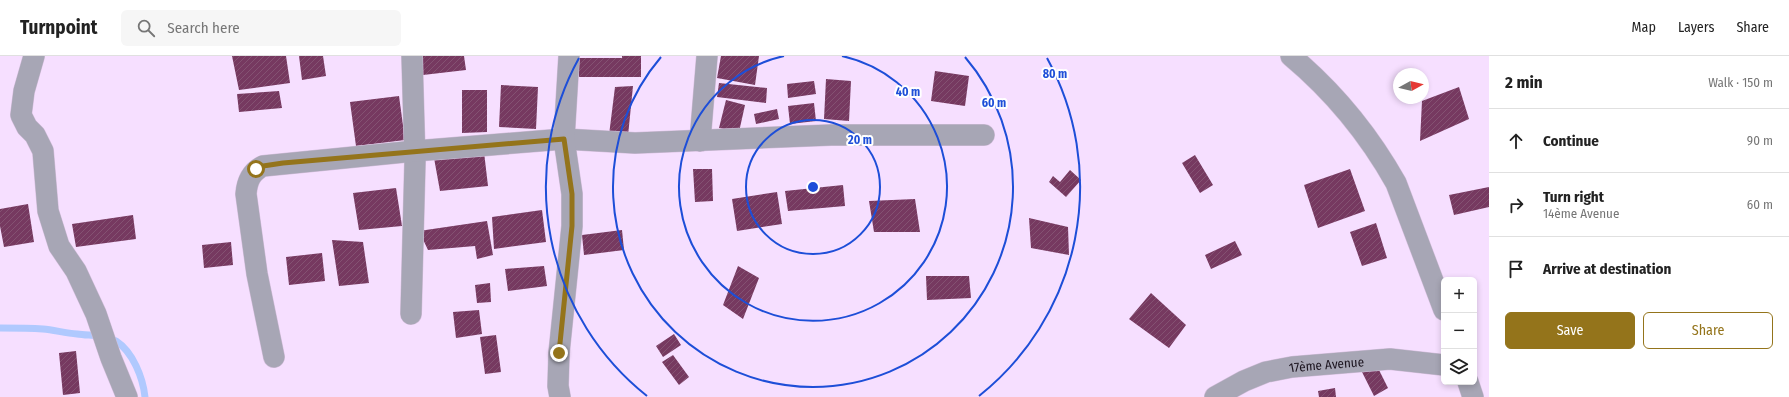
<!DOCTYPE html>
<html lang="en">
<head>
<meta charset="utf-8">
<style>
	:root { --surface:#fff; --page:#f6f6f6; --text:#222; --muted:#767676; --line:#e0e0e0; --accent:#94741b }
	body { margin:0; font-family:"Fira Sans Condensed",sans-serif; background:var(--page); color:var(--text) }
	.controls { position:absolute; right:12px; bottom:12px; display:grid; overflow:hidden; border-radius:6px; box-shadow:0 2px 6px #0003 }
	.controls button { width:36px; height:36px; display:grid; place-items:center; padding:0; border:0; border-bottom:1px solid var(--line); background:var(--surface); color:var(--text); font:20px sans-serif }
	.compass { position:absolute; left:1393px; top:12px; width:36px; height:36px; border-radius:50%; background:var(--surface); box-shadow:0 2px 6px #0003; rotate:82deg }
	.stop { position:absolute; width:12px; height:12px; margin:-9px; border:3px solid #94741b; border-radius:50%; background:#fff }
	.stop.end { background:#94741b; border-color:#fff; box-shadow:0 1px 4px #0008 }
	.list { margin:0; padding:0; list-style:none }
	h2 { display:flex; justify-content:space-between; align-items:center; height:52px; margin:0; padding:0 16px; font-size:17px }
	h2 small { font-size:13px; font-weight:400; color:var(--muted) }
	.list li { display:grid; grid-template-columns:26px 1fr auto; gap:12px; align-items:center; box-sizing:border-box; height:64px; padding:0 16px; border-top:1px solid var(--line) }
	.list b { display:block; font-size:15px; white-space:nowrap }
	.list p { margin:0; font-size:13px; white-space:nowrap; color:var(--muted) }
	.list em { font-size:13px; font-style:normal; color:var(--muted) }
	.actions { display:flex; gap:8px; padding:12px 16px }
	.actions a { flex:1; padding:9px 0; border:1px solid var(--accent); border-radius:6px; text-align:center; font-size:14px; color:var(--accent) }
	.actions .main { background:var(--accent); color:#fff }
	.icon { flex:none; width:22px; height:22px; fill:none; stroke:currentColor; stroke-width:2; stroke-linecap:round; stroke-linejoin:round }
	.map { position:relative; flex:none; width:1489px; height:341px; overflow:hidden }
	header { display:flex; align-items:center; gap:24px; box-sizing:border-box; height:56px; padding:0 20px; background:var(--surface); border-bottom:1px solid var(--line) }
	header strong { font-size:19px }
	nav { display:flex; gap:22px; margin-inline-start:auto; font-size:14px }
	.search { width:280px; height:36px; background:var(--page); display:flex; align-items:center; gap:10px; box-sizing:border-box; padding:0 14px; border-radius:6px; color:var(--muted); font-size:15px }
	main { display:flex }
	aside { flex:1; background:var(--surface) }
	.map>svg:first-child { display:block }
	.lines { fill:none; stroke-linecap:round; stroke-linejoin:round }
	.stream { stroke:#b0c9fe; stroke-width:7 }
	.building { fill:url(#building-hatch) }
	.minor-casing { stroke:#d3bedb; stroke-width:22 }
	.minor { stroke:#a7a6b5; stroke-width:21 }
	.route { stroke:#94741b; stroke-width:5 }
	.ring { fill:none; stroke:#1d4ed8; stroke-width:2 }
	.labels { text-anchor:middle; stroke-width:4; stroke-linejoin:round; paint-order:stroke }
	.street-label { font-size:13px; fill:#1a121d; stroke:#fff }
	.centre { fill:#1d4ed8; stroke:#fff; stroke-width:2 }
	.ring-label { font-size:12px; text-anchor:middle; font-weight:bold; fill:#1d4ed8; stroke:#fff; stroke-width:4; stroke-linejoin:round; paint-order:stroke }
</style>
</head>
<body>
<header>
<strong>Turnpoint</strong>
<div class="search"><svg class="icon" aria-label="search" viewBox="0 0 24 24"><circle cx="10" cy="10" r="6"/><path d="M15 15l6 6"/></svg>Search here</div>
<nav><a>Map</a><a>Layers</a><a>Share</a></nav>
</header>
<main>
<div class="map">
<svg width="1489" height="341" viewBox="0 0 1489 341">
	<defs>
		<pattern id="building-hatch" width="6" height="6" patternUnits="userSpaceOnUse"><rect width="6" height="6" fill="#763960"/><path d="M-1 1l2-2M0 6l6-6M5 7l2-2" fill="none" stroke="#845272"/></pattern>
	</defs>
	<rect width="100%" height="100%" fill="#f6dfff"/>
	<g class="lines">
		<path class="stream" d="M0,272C14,272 29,272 43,273C54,274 65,277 77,278C89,280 104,278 116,285C133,296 143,322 145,341"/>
	</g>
	<path class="building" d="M232,0H286L290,27L239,34Z
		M299,0H323L326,20L302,24Z
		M421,0H464L466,14L423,19Z
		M622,0H641V21H579V2H622Z
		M721,0H759L755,29L717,22Z
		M935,15L969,20L965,50L931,45Z
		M826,23L851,25L849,65L824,63Z
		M814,25L816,38L788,42L787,28Z
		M719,27L767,32L766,47L717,41Z
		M501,29L538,31L536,73L499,71Z
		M633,30L628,80L609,79L615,31Z
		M1459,31L1469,63L1420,85L1422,45Z
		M462,34H487V76L462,77Z
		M279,35L282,52L239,56L237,38Z
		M399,40L405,84L356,90L350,46Z
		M726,44L745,49L739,76L719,72Z
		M814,47L816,65L790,68L788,50Z
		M777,53L779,63L756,68L754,58Z
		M484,96L488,130L440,135L434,102Z
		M1195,99L1213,129L1200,137L1182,107Z
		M693,113H712L713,145L695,146Z
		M1350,113L1365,155L1318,172L1304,129Z
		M1070,114L1081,124L1066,141L1049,126L1053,120L1060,126Z
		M843,129L845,150L788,155L785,135Z
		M1489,131V151L1454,159L1449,139Z
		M396,132L402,170L359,174L353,137Z
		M777,136L782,168L737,175L732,143Z
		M915,143L920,176H874L869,145Z
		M28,148L34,186L4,191L0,170V153Z
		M542,154L546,186L494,193L492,161Z
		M133,159L136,183L76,191L72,168Z
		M1029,162L1068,171L1069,199L1031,192Z
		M487,165L493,199L477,203L475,190L428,194L419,175Z
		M1376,167L1387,202L1362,210L1350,176Z
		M622,174L624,194L584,199L582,179Z
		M332,184L363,186L369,227L339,230Z
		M1235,185L1242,199L1211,213L1205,199Z
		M231,186L233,209L204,212L202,189Z
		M322,197L325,225L289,229L286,201Z
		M544,210L547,230L508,235L505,213Z
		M738,210L759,222L743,263L723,249Z
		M926,220H969L971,242L927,244Z
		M490,227L491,246L477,247L475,229Z
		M1151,237L1186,269L1169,292L1129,263Z
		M479,254L482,278L456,282L453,256Z
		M674,278L681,289L663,301L656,290Z
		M496,279L501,316L485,318L480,281Z
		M76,295L80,337L63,339L59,297Z
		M673,299L689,321L679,329L662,306Z
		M1376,308L1388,332L1374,340L1362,316Z
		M1335,332L1336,341H1319L1318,335Z"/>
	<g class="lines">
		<g class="minor-casing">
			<g id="minor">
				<path d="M34,0L24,35L21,59L27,71L35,79L43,95L48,155L59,190L76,215L96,258L111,302L127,341"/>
				<path d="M1291,0C1334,36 1369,79 1396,127L1444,254"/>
				<path d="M700,85L707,0"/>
				<path d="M411,258L415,105L412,0"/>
				<path d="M274,301L257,218L246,138C247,125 251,116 263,110L415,95L564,83L635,87L831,79H984"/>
				<path d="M1468,326L1473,341"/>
				<path d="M560,341L558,330L559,297L572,170V138L564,83L569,0"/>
				<path id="s1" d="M1215,341L1244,325L1266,316L1292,311L1390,303L1444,309"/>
			</g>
		</g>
		<use href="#minor" class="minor"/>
	</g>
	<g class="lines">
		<path class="route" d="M256,113L263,110L283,107L564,83L572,138V170L559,297"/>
	</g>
	<g class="ring">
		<circle cx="813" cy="131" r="67"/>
		<path d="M842 0A134 134 0 1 1 784 0"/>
		<path d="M965 1A200 200 0 1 1 661 1"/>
		<path d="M647 340A267 267 0 0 1 579 2M1047 2A267 267 0 0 1 979 340"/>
	</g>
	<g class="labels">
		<g class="street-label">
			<text dy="5" stroke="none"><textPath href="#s1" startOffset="118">17ème Avenue</textPath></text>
		</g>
	</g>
	<circle cx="813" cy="131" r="6" class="centre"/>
	<g class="ring-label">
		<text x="1055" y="22">80 m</text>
		<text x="908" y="40">40 m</text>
		<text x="994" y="51">60 m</text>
		<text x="860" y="88">20 m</text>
	</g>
</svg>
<div class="controls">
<button>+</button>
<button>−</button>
<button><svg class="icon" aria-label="layers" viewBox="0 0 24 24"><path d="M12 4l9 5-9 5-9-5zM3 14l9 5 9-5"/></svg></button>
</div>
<svg class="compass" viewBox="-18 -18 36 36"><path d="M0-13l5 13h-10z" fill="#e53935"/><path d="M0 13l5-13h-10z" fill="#767676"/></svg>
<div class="stop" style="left:256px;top:113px"></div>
<div class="stop end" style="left:559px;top:297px"></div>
</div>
<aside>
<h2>2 min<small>Walk · 150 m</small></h2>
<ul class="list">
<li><svg class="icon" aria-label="ahead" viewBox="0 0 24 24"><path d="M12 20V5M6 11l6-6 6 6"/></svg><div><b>Continue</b></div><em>90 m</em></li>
<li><svg class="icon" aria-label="right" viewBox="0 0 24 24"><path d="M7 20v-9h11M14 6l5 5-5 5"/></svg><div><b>Turn right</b><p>14ème Avenue</p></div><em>60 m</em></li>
<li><svg class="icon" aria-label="arrive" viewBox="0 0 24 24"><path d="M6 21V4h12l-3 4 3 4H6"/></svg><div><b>Arrive at destination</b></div></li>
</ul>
<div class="actions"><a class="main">Save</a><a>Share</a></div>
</aside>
</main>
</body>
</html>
